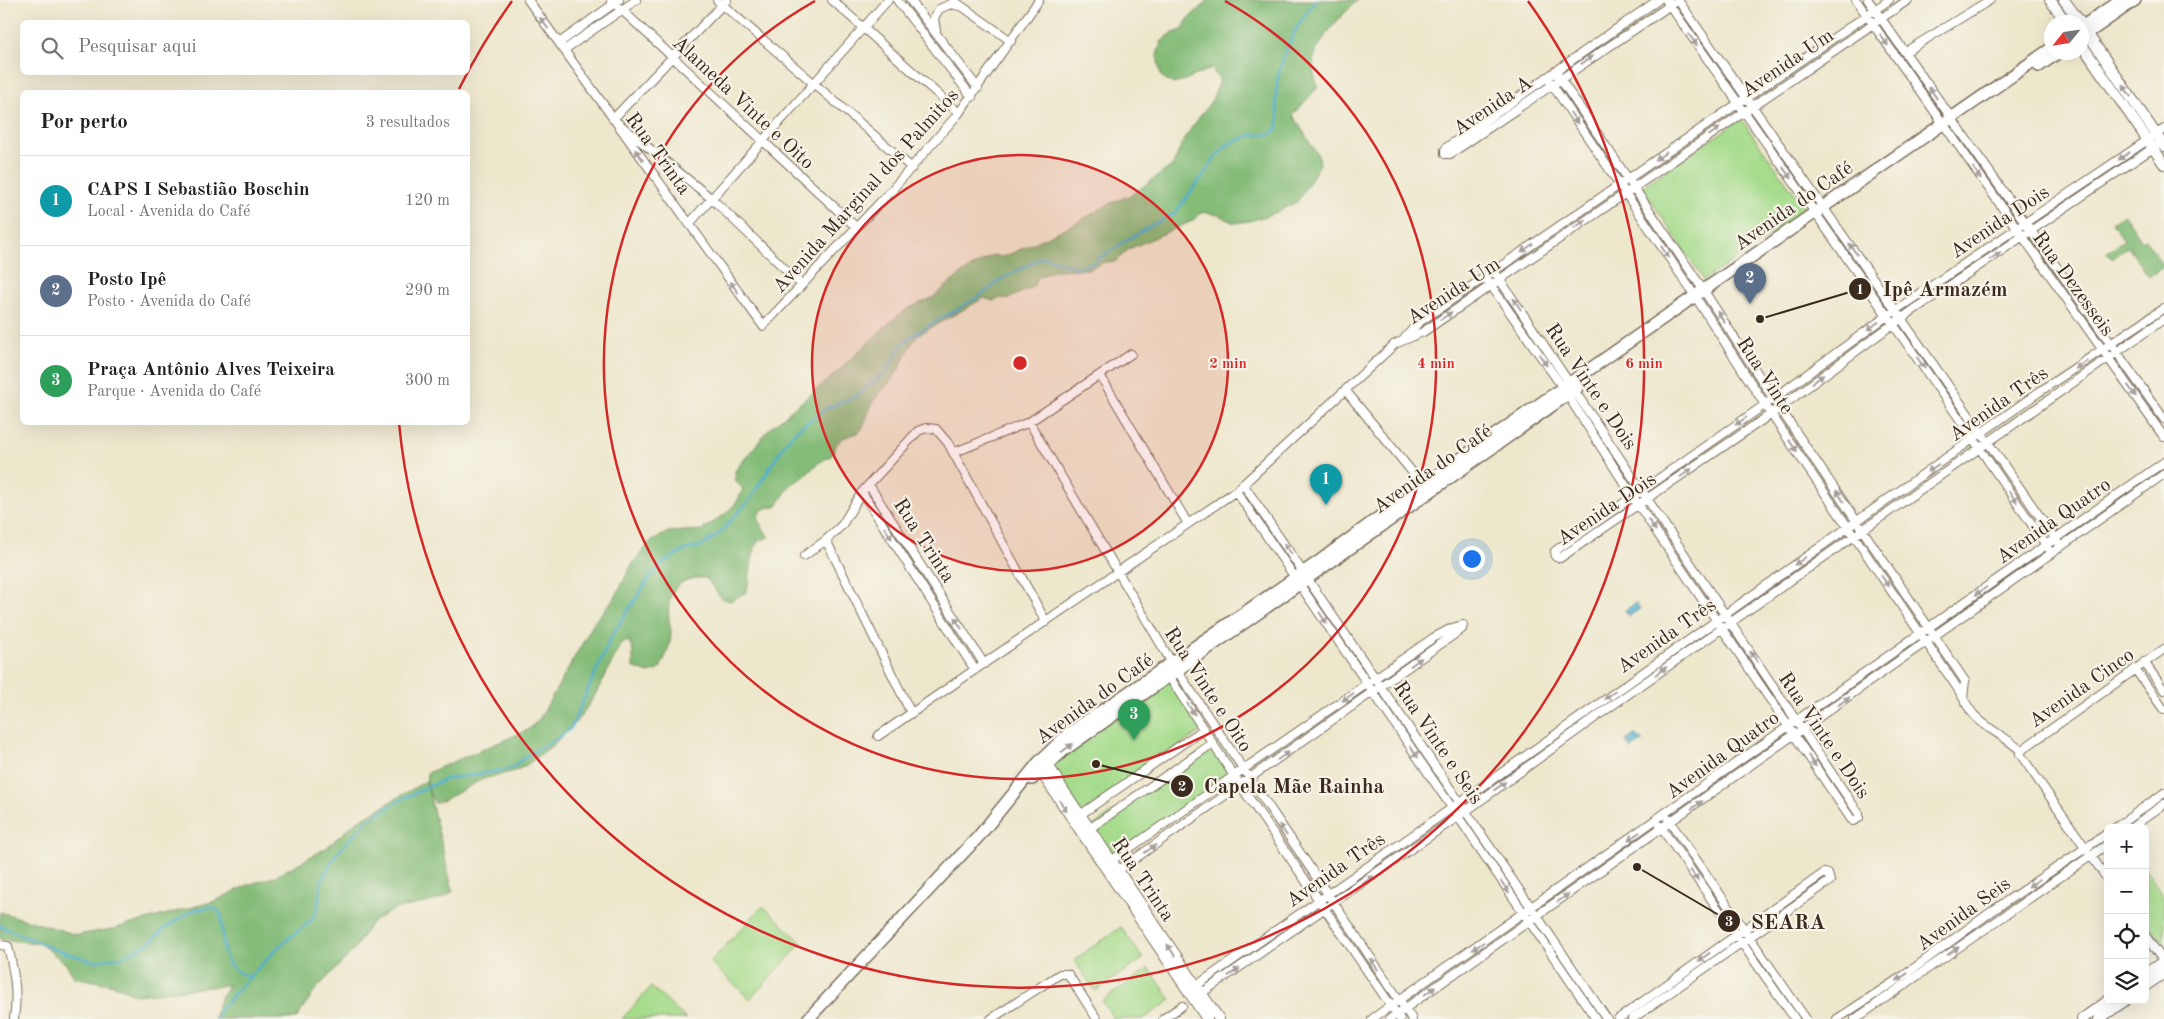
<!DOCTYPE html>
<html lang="pt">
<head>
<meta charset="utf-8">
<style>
	:root { --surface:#fff; --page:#f6f6f6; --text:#202124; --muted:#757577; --line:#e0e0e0; --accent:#7c3aed }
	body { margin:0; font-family:"Old Standard TT",serif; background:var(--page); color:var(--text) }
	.controls { position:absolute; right:15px; bottom:15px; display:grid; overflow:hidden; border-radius:8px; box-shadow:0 5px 20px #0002 }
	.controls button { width:45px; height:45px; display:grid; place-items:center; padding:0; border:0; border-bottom:1px solid var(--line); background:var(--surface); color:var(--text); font:25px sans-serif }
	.compass { position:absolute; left:2044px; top:15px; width:45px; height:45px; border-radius:50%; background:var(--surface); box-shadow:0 5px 20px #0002; rotate:240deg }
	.you { position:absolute; left:1471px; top:558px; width:18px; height:18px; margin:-12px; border:4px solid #fff; border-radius:50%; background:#1a73e8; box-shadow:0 0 0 8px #1a73e833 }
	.badge { display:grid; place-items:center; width:32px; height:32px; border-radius:50%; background:var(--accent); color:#fff; font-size:16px; font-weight:700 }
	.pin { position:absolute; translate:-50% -41px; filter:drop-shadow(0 1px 2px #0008) }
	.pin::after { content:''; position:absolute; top:26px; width:18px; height:15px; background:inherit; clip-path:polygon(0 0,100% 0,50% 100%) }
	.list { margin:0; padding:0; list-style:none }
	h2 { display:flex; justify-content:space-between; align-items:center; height:65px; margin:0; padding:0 20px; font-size:21px }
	h2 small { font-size:16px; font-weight:400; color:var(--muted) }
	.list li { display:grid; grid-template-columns:32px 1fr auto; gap:15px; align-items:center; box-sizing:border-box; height:90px; padding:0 20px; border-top:1px solid var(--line) }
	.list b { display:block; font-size:19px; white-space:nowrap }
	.list p { margin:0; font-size:16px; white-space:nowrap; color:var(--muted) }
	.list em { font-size:16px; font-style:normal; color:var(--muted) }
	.icon { flex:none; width:28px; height:28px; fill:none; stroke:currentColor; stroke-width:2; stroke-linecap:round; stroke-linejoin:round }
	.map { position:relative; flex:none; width:2164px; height:1019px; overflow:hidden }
	.search { position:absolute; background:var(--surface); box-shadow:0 5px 20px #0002; left:20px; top:20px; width:450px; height:55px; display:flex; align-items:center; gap:12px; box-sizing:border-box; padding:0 18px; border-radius:8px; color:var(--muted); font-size:19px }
	.panel { position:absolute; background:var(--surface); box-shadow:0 5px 20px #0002; left:20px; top:90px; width:450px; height:335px; border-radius:8px }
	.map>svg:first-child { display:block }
	.green { fill:#a6dc8c; stroke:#708355 }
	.forest { fill:#84bc78; stroke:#60734b }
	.water { fill:#50afcf; stroke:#466c76 }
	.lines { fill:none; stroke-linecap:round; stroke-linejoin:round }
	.stream { stroke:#50afcf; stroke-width:2.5 }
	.minor-casing { stroke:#796c5b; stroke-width:10 }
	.tertiary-casing { stroke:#796c5b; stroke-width:12 }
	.secondary-casing { stroke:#796c5b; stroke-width:14 }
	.minor { stroke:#fff; stroke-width:8 }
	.tertiary { stroke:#fff; stroke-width:10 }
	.secondary { stroke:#fff; stroke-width:11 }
	.oneway { fill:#a79f9a }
	.ring { fill:none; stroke:#d62828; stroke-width:2.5 }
	.labels { text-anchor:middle; stroke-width:4.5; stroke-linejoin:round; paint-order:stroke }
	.street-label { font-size:20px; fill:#3b2a1e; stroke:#f7f3e8 }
	.centre { fill:#d62828; stroke:#f7f3e8; stroke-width:2.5 }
	.ring-label { font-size:15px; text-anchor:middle; font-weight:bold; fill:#d62828; stroke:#f7f3e8; stroke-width:4.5; stroke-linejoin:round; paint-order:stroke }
	.leader { fill:none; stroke:#3b2a1e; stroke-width:2 }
	.callout-dot { fill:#3b2a1e; stroke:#f7f3e8; stroke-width:2 }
	.mark-label { font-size:15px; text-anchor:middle; font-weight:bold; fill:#fff }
	.callout-label { font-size:21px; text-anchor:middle; font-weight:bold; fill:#3b2a1e; stroke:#f7f3e8; stroke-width:4.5; stroke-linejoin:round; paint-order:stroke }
</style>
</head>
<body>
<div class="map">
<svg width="2164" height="1019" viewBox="0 0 2164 1019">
	<rect width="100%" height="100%" fill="#f7f3e8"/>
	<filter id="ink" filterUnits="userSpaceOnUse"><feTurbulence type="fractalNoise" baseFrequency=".02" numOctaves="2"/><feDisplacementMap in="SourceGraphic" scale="10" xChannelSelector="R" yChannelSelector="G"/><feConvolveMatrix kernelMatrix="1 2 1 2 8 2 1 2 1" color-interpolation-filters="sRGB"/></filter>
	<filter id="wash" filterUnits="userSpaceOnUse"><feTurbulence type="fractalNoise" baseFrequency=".0096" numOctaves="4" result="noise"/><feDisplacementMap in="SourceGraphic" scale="20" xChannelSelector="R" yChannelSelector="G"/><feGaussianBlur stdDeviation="1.12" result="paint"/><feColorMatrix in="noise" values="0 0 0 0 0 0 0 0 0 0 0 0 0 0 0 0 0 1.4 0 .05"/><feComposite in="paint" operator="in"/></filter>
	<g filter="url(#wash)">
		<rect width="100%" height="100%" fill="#ede7cc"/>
		<path class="green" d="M1741,119L1807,211L1704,280L1642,187Z
			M1169,677L1204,729L1080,815L1047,765Z
			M1213,743L1234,776L1111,861L1089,829Z
			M2145,869L2164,896V946L2145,920Z
			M763,906L802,943L750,999L710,962Z
			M1121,927L1143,959L1095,991L1074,960Z
			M1149,968L1171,1000L1143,1019H1114L1102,1001Z
			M651,987L686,1019H622Z"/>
		<path class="forest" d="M1208,0H1358C1341,16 1316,40 1313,64C1312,71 1316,80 1318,87L1293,115L1319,157L1320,164L1298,201L1275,213L1250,221L1234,223L1219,215L1202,212L1192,221L1129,249L1115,262H1104L1090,269L1054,270L1037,278L1033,287L1008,299L1000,298L993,301L984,298L916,336L895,376L874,400L862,429L858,433L843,438L836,445L832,455L817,464L804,477L791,484L776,507C767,507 762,508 758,516L762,528L769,537L758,541C750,556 752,575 746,592L731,601L721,598L706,578C677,576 666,593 669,620C669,624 671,628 671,632C671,645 665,659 659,670L648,673L633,667V651L629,641L621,644C598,691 583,725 538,756C532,761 526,766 519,769C506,775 492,775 479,781C471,785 441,803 435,803C429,795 425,783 427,773L528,730L540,718L595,621L616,596L631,566L649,543L668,532L702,530L724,515L737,502L743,489L736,482L735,471L769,429L835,374L891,321L909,308L932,298L961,274L993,255L1002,257L1013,253L1076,223L1111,203L1133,194L1173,165L1185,137L1212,100L1220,80L1212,69C1198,73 1187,81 1173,84L1161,76L1157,55L1161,42L1171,34L1182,30L1188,19Z
			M2124,214L2142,241L2145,239L2164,266L2149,277L2128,247L2112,259L2107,252L2124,240L2112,222Z
			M426,781L453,891L445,897L430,902L395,909L371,923L353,951L316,989L296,1019H214L220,999L229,985L137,995L114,985L74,977L66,964L41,944L0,939V912L77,935L113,929L215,901L248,885L276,876L326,848L356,822Z"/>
		<path class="water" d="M1636,603L1640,609L1629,616L1625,610Z
			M1636,734L1643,741L1631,749L1626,741Z"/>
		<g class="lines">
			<path class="stream" d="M0,926L54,949L93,961L122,957L134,951L149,943L165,928L193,910L213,907L221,914C224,943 217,968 251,977
				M215,1019L221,1008L278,947L311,921L318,907L321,881L336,854L369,819L404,798L446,779L510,769L527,756L558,738L571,728L612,635L650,577L664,562L683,551L703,545L720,533L751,498L777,456L789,438L799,428L827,408L854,397L865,389L887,371L901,346L910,337L983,294L1000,280L1043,257L1078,268L1094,262L1128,239L1175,213L1208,169L1213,160L1228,144L1252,135L1270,134L1276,130C1282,119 1275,107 1276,96C1277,62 1294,26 1316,0"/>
		</g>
	</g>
	<g filter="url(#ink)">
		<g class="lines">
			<g class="minor-casing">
				<path id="minor" d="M528,0L763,326L889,193L959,113L1039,0
					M611,0L856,227
					M717,0L912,168
					M727,0L613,119L712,199L801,284
					M832,0L959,113
					M897,0L972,97
					M910,0L978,88
					M953,0L1011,41
					M1658,0L1447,147L1445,150V154H1450L1672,4
					M1666,0L1954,411L2048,548
					M1678,0L2057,541
					M1856,0L2164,437
					M1868,0L2164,419
					M936,31L934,18L939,9L951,4L959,6
					M559,43L619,0
					M564,50L636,0
					M1905,52L1990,0
					M1555,71L1708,297L1779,407L1965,681L1963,697
					M1547,77L1695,296L1771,414L1958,689C1964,698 1967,708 1975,716C1988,730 2007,737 2021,751
					M2156,146L1893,324L1771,414L1560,558L1556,557L1555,551L1773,399L1887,316L2164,129
					M689,224L888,0
					M1485,277L1563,388L1639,506L1851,819L1853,821L1859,818V814L1494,271
					M1404,339L1418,323L1889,0
					M1100,375L1188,524
					M1346,391L1426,489
					M1029,422L1172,663L1412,1019
					M953,453L1029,422L1131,354
					M1243,484L1607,1019
					M869,485L984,664
					M1236,491L1596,1019
					M862,492L975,670
					M826,540L911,713
					M804,556L826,540L842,525L862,492L918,431L926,428L936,429L948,443L1046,622
					M2144,662L2164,690
					M2135,669L2164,710
					M1166,672L1234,776L1400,1019
					M878,736L1236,491L1395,344L1423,332L1908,0
					M1080,815L1204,729
					M1668,819L1806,1019
					M1660,826L1795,1019
					M2115,828L2164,793
					M2131,828L2164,804
					M1089,829L1213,743
					M1108,863L1433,638L1452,628L1463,625
					M1116,872L1462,629L1463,625
					M2108,880L2020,754L2023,749L2164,649
					M2145,935L2164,962
					M0,945L8,946C14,972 18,993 14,1019
					M1193,988L1452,808L2039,392L2164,308
					M1199,995L1466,811L1607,709L2164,319
					M991,1019L1060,974H1068L1097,1019
					M1163,1019L1182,1006
					M1372,1019L2164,462
					M1390,1019L2164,474
					M1618,1019L1824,873L1828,874L1830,881L1632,1019
					M1837,1019L1906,974L1995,909L2108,833
					M1855,1019L2108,844"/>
			</g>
			<g class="tertiary-casing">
				<path id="tertiary" d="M2050,0L2066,22
					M2064,0L2080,22
					M2083,27L2164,146
					M2082,45L2164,164
					M1044,758L1062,788L1219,1019
					M1037,766L1207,1019
					M2145,974L2164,961
					M2145,986L2164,973
					M2082,1019L2109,1000
					M2099,1019L2126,1000"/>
			</g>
			<g class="secondary-casing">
				<path id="secondary" d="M2082,27L2120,0
					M2082,37L2135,0
					M2039,66L2059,52
					M1032,779L1064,750L1577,388
					M808,1019L979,836L1039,762L1068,734L1321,560L1423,485L2052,48"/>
			</g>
			<use href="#minor" class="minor"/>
			<use href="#tertiary" class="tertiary"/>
			<use href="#secondary" class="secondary"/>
		</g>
		<defs><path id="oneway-solid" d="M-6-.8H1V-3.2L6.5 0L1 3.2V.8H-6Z" transform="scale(1.25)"/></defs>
		<g class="oneway">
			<use href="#oneway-solid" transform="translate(544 23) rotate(-126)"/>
			<use href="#oneway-solid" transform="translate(1693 40) rotate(55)"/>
			<use href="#oneway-solid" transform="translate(1884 40) rotate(55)"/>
			<use href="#oneway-solid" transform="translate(1587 60) rotate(-34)"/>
			<use href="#oneway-solid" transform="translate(2127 91) rotate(-124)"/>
			<use href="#oneway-solid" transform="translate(1933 93) rotate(-125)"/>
			<use href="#oneway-solid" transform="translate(1574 118) rotate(56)"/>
			<use href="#oneway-solid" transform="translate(1714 132) rotate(-35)"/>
			<use href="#oneway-solid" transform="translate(639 155) rotate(-126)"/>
			<use href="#oneway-solid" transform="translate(1661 156) rotate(145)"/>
			<use href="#oneway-solid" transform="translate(2124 156) rotate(146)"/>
			<use href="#oneway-solid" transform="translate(1787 173) rotate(55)"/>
			<use href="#oneway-solid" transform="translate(1977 173) rotate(55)"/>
			<use href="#oneway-solid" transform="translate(1580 224) rotate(-35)"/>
			<use href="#oneway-solid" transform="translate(1527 248) rotate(145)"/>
			<use href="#oneway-solid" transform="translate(1853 249) rotate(-125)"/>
			<use href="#oneway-solid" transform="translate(1665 252) rotate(56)"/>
			<use href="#oneway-solid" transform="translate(1995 256) rotate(-34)"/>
			<use href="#oneway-solid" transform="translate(734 287) rotate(-126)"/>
			<use href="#oneway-solid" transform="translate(1517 304) rotate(-124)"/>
			<use href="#oneway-solid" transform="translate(1446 316) rotate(-35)"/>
			<use href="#oneway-solid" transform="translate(1721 317) rotate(-123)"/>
			<use href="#oneway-solid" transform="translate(1873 326) rotate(144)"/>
			<use href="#oneway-solid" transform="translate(1543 360) rotate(55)"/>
			<use href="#oneway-solid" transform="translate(1921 363) rotate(54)"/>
			<use href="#oneway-solid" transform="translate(2081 365) rotate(146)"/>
			<use href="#oneway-solid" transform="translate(1818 379) rotate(-36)"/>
			<use href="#oneway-solid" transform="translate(2132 391) rotate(55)"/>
			<use href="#oneway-solid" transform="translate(1741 421) rotate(145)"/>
			<use href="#oneway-solid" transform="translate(1793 446) rotate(55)"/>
			<use href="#oneway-solid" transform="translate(1933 468) rotate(145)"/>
			<use href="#oneway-solid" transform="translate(1686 473) rotate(-35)"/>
			<use href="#oneway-solid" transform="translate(1840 496) rotate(-124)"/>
			<use href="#oneway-solid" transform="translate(2013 497) rotate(56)"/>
			<use href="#oneway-solid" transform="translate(1652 525) rotate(55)"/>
			<use href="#oneway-solid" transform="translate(888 533) rotate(58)"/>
			<use href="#oneway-solid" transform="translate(1288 549) rotate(-125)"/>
			<use href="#oneway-solid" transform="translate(1800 561) rotate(145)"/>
			<use href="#oneway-solid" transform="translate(1885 581) rotate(56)"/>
			<use href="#oneway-solid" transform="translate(1981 591) rotate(145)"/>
			<use href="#oneway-solid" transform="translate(1323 618) rotate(57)"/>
			<use href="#oneway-solid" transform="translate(958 623) rotate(-123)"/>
			<use href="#oneway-solid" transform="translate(1754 657) rotate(-124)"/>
			<use href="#oneway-solid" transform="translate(1416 662) rotate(-36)"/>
			<use href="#oneway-solid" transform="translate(1661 671) rotate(-35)"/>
			<use href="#oneway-solid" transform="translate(1610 695) rotate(145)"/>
			<use href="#oneway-solid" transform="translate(1348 697) rotate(145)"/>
			<use href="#oneway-solid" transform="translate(1844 701) rotate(-36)"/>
			<use href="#oneway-solid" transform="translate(1191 709) rotate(57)"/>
			<use href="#oneway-solid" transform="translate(1067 748) rotate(-37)"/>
			<use href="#oneway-solid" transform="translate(1414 752) rotate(55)"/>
			<use href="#oneway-solid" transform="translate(1283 756) rotate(-35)"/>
			<use href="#oneway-solid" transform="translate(1812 761) rotate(56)"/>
			<use href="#oneway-solid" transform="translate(1500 786) rotate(-36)"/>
			<use href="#oneway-solid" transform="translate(1697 805) rotate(-35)"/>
			<use href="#oneway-solid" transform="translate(1063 806) rotate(57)"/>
			<use href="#oneway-solid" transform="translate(1283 830) rotate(-124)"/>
			<use href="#oneway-solid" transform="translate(1634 836) rotate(145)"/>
			<use href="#oneway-solid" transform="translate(1150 849) rotate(-35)"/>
			<use href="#oneway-solid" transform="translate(1694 875) rotate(55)"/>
			<use href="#oneway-solid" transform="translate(1368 880) rotate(-35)"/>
			<use href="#oneway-solid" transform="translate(2034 883) rotate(146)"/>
			<use href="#oneway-solid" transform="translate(1505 887) rotate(56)"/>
			<use href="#oneway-solid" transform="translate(1563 898) rotate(-35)"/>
			<use href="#oneway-solid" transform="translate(1478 946) rotate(145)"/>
			<use href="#oneway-solid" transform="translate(1171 950) rotate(-124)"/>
			<use href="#oneway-solid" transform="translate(1953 951) rotate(-35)"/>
			<use href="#oneway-solid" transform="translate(1704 957) rotate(144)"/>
			<use href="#oneway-solid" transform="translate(1374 964) rotate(-124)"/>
			<use href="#oneway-solid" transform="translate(1234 972) rotate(-34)"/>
			<use href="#oneway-solid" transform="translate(1902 977) rotate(147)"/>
			<use href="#oneway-solid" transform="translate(1430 991) rotate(-35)"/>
		</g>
	</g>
	<circle cx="1020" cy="363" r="208" fill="#d62828" fill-opacity=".12"/>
	<g class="ring">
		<circle cx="1020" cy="363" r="208"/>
		<path d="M1225 1A416 416 0 1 1 815 1"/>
		<path d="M459 89A624 624 0 0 1 512 1M1528 1A624 624 0 1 1 399 423"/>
	</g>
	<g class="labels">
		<g class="street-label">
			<text transform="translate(1787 62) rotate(-34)" y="7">Avenida Um</text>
			<text transform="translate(744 102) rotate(43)" y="7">Alameda Vinte e Oito</text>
			<text transform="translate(1492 105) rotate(-34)" y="7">Avenida A</text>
			<text transform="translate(659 153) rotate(54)" y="7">Rua Trinta</text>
			<text transform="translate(865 190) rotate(-48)" y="7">Avenida Marginal dos Palmitos</text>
			<text transform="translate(1793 205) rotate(-35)" y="7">Avenida do Café</text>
			<text transform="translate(1999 221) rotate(-34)" y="7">Avenida Dois</text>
			<text transform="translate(2074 283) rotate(54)" y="7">Rua Dezesseis</text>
			<text transform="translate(1453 290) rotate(-33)" y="7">Avenida Um</text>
			<text transform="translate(1766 375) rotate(57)" y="7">Rua Vinte</text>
			<text transform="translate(1592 386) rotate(56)" y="7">Rua Vinte e Dois</text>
			<text transform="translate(1998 403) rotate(-35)" y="7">Avenida Três</text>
			<text transform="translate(1432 468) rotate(-35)" y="7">Avenida do Café</text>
			<text transform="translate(1606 508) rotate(-34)" y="7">Avenida Dois</text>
			<text transform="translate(2053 520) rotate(-35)" y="7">Avenida Quatro</text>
			<text transform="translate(925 540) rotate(57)" y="7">Rua Trinta</text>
			<text transform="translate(1666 635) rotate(-35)" y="7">Avenida Três</text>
			<text transform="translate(2081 687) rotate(-35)" y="7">Avenida Cinco</text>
			<text transform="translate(1209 689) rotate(57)" y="7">Rua Vinte e Oito</text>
			<text transform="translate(1094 698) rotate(-36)" y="7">Avenida do Café</text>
			<text transform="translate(1825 735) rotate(56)" y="7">Rua Vinte e Dois</text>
			<text transform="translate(1439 742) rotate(56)" y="7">Rua Vinte e Seis</text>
			<text transform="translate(1722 754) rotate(-36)" y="7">Avenida Quatro</text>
			<text transform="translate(1335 869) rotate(-35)" y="7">Avenida Três</text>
			<text transform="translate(1144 879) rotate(56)" y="7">Rua Trinta</text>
			<text transform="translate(1963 913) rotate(-36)" y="7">Avenida Seis</text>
		</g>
	</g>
	<circle cx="1020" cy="363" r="8" class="centre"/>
	<g class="ring-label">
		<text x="1228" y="368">2 min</text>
		<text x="1436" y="368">4 min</text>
		<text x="1644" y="368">6 min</text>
	</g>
	<path class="leader" d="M1760 319L1860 289M1096 764L1182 786M1637 867L1729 921"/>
	<g class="callout-dot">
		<circle cx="1760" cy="319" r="5"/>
		<circle cx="1096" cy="764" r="5"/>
		<circle cx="1637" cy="867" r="5"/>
		<circle cx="1860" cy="289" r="12"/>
		<circle cx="1182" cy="786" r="12"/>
		<circle cx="1729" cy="921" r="12"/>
	</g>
	<g class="mark-label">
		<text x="1860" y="294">1</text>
		<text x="1182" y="791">2</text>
		<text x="1729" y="926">3</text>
	</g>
	<g class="callout-label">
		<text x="1945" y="296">Ipê Armazém</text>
		<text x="1294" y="793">Capela Mãe Rainha</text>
		<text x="1788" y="929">SEARA</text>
	</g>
</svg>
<div class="controls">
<button>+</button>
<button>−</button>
<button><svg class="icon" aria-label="locate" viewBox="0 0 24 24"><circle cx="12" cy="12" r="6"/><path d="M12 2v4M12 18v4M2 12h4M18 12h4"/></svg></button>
<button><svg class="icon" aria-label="layers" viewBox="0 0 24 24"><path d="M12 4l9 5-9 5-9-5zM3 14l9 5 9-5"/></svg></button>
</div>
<svg class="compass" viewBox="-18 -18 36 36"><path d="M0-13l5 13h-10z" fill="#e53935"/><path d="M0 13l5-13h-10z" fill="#757577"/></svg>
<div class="you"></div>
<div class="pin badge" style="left:1326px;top:505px;background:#0f9aa8">1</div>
<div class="pin badge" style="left:1750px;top:304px;background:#5c6f8a">2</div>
<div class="pin badge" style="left:1134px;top:740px;background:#2e9e5b">3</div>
<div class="search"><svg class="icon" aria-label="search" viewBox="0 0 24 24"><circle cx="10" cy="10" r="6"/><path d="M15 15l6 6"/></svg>Pesquisar aqui</div>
<section class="panel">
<h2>Por perto<small>3 resultados</small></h2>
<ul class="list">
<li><span class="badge" style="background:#0f9aa8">1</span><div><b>CAPS I Sebastião Boschin</b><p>Local · Avenida do Café</p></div><em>120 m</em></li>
<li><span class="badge" style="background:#5c6f8a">2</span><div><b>Posto Ipê</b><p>Posto · Avenida do Café</p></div><em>290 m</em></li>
<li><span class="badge" style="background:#2e9e5b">3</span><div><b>Praça Antônio Alves Teixeira</b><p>Parque · Avenida do Café</p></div><em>300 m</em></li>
</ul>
</section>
</div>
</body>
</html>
